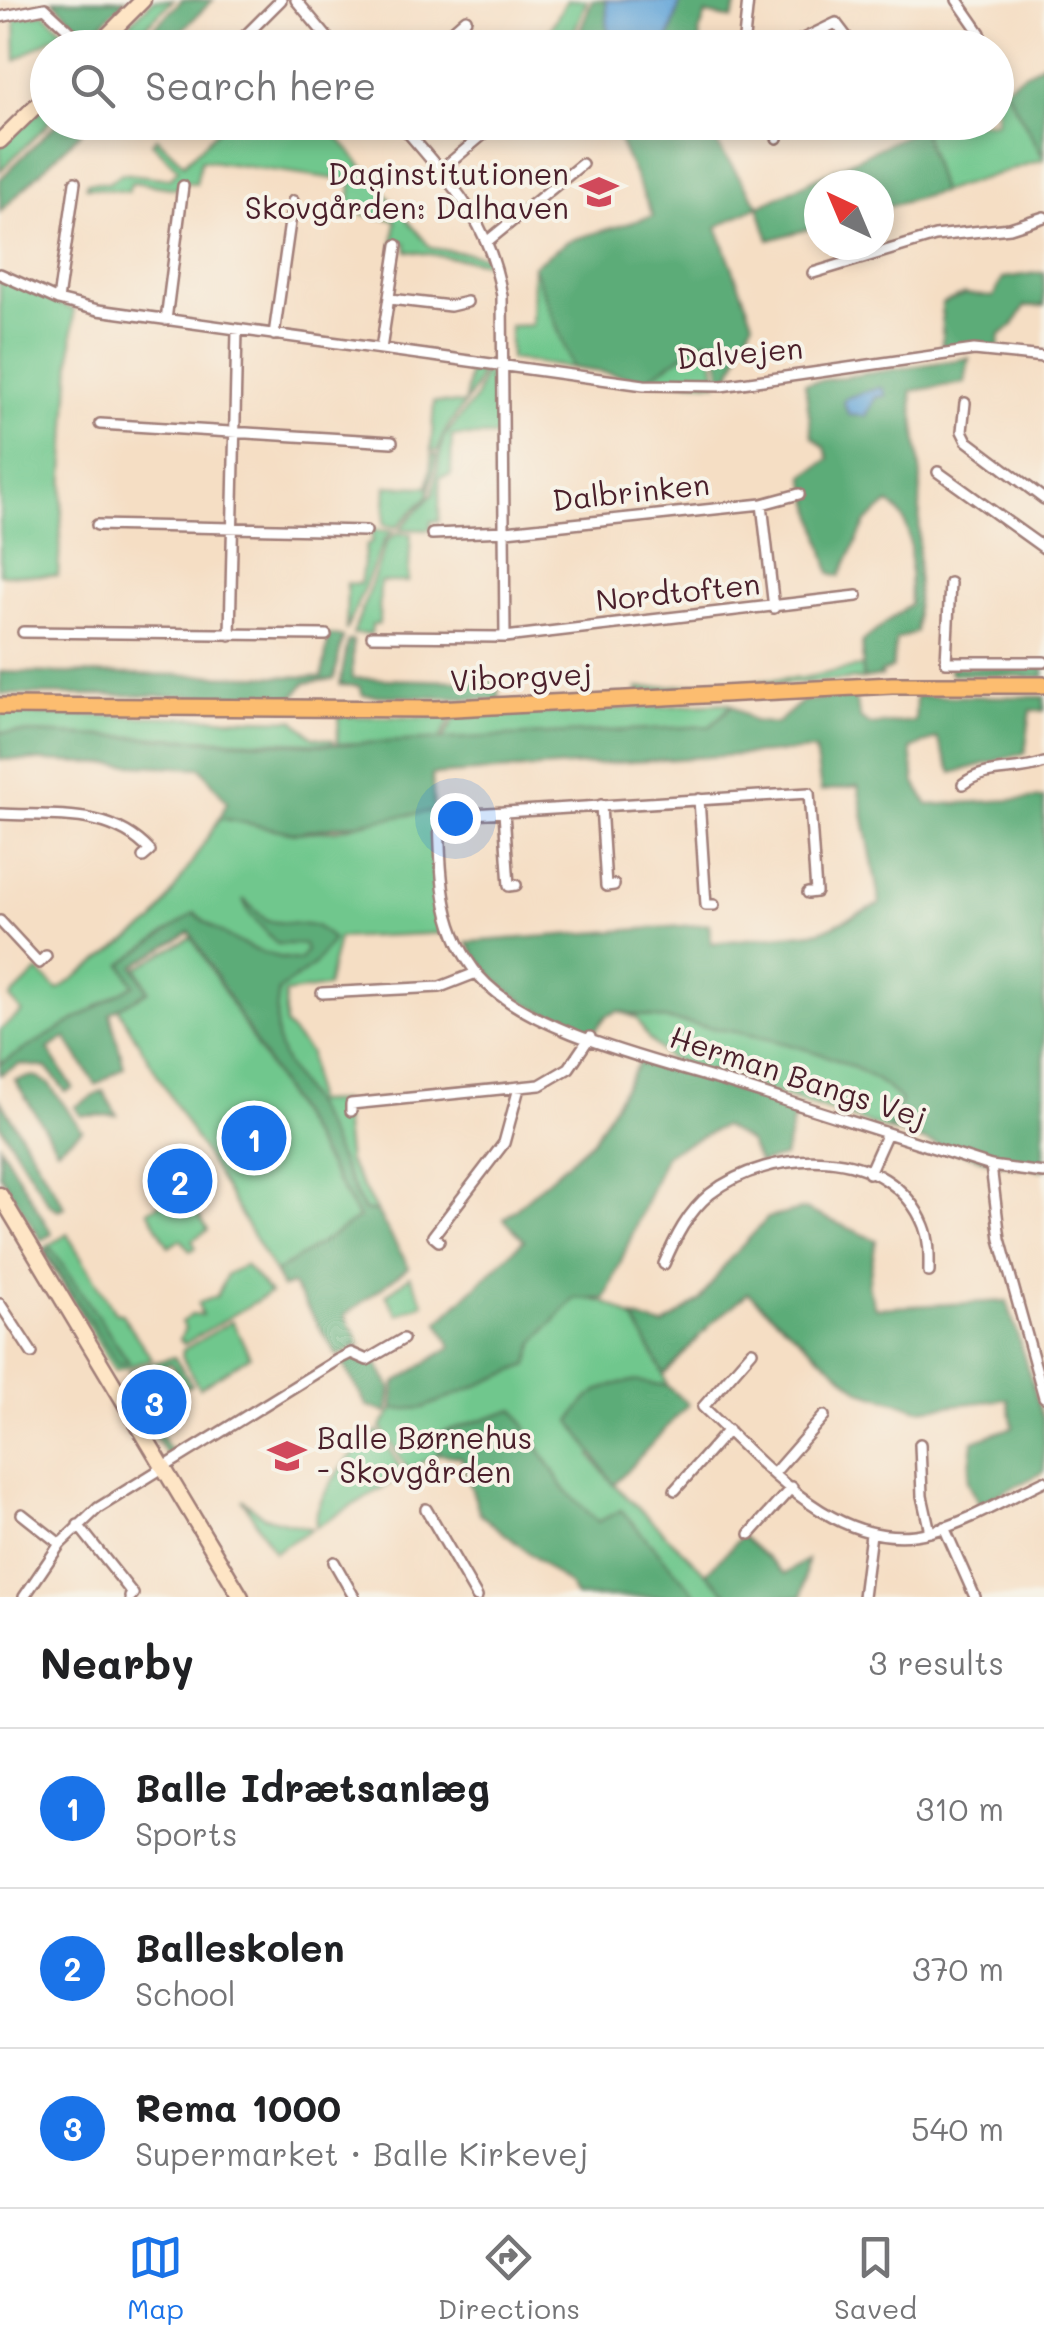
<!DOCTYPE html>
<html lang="en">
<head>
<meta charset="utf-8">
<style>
	:root { --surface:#fff; --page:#f2f2f2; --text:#202124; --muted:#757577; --line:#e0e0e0; --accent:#1a73e8 }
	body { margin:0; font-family:Mali,sans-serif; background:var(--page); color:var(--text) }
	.compass { position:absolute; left:804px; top:170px; width:90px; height:90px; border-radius:50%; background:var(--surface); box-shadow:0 5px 15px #0003; rotate:316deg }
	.you { position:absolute; left:455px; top:818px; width:35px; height:35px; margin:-25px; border:8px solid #fff; border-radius:50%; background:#1a73e8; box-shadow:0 0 0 15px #1a73e833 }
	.badge { display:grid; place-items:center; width:65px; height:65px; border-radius:50%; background:var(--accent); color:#fff; font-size:32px; font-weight:700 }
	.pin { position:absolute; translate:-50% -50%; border:5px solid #fff; box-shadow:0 2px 10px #0006 }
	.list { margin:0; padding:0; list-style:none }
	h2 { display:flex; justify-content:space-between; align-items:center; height:130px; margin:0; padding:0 40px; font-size:42px }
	h2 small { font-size:32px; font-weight:400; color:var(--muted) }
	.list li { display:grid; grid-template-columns:65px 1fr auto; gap:30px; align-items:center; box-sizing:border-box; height:160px; padding:0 40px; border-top:2px solid var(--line) }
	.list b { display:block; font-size:38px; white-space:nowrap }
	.list p { margin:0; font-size:32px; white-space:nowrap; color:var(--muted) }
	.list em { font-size:32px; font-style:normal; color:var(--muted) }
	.icon { flex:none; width:55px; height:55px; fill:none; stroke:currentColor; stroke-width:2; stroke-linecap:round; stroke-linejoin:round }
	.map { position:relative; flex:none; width:1044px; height:1597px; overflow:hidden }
	.search { position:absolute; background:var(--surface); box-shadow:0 5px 15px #0003; left:30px; right:30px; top:30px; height:110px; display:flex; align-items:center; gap:25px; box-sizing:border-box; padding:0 35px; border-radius:55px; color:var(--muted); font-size:38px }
	.sheet { height:610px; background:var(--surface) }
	nav { display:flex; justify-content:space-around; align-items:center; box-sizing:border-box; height:140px; border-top:2px solid var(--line); background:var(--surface); font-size:28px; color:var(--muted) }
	nav a { display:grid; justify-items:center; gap:5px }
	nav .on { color:var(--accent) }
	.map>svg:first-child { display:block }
	.green { fill:#70c78d; stroke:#5d735c; stroke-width:2.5 }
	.forest { fill:#5cac78; stroke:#536652; stroke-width:2.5 }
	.water { fill:#64a5d8; stroke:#576282; stroke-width:2.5 }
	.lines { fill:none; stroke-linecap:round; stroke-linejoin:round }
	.street-casing { stroke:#a07e78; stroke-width:14 }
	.secondary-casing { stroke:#a07e78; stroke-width:19 }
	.primary-casing { stroke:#a07e78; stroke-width:20 }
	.street { stroke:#fff; stroke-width:9 }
	.secondary { stroke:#fee5c5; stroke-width:14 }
	.primary { stroke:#fcbd6f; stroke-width:15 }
	.labels { text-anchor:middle; stroke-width:8; stroke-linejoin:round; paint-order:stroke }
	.poi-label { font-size:30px; fill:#4a1f2b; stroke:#f7f3e8; text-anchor:end }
	.street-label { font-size:30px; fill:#4a1f2b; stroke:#f7f3e8 }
</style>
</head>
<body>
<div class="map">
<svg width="1044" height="1597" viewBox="0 0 1044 1597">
	<rect width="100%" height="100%" fill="#f7f3e8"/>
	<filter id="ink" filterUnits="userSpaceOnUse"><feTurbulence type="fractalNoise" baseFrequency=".01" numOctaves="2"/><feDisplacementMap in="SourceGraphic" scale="20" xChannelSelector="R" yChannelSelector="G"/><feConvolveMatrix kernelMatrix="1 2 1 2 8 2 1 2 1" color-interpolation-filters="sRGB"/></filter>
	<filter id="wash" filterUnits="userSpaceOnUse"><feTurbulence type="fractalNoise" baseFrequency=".0048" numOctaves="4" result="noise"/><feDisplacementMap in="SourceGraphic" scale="40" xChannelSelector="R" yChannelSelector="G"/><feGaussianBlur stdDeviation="2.25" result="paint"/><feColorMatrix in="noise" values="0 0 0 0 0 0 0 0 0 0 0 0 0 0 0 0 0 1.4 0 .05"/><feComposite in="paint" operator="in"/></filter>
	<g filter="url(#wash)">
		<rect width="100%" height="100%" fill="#f5dec4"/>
		<path class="green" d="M153,0H173L125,47L105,48Z
			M567,0H587L568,47H552L544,40Z
			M44,13L64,31L16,60L15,18Z
			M1004,87L1044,159L941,192L922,127L932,123L996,122L997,90Z
			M47,104L49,123L0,171V146Z
			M225,123H326L431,248L487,256L488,263L407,251L406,243H393L396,220L349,212L351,181L201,160L196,184L181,181L178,189L132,182L128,192L86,187L87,182L108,183L122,173L170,179L178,169L152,143L157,138L184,164Z
			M533,266L573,368L510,359V326L532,325Z
			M0,279L74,310L58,576L0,574Z
			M706,340L712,343L717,383L646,379Z
			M469,370L480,372C473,404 445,419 438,451H431L434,402L465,404Z
			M484,371L496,383L497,436H452L451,475L440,477L439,521H431L430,530L400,529L433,494L443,438L476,398Z
			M432,454L437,455L428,496L397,527L384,525L386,486L428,487Z
			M372,530L394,531L385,539L346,631L347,583L360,584L366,546L372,541Z
			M398,533L411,534L408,582H380L379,624L372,625L371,634H353L387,541Z
			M863,666V679L638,693V688L802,678Z
			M728,703L732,705L711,726L441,742L456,717Z
			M0,713L294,720L313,737L333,740L334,744L0,732Z
			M339,716L451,718L438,742L337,744Z
			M420,810L434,811L438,890L447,933L338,938L327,987L285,993V1025L310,1053L314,1102L341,1101L348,1162L377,1212L364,1210L323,1125L282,1063L273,1019L274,958L220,934L195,913L122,964L134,985L0,1064V1030L22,1012L10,998L38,971L58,990L154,922L220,818L295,833L336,830Z
			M192,937L359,1219L275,1273L118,1008L149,991L137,968Z
			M618,1011C697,1027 849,1041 902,1101L888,1130L668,1058L648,1038L637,1018Z
			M183,1189L208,1230L192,1240L196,1248L190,1251L181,1239L169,1247L148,1211Z
			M67,1234L115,1312L121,1313L152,1359L115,1371L42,1250Z
			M245,1265L270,1293L184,1344L180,1339L185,1328L181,1322L193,1314L202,1315L198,1303L217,1296L227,1274Z
			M410,1276L424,1303L398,1315L386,1295Z
			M575,1298C632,1299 651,1334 667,1386L634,1381L591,1456L614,1485L731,1597H698L621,1510L598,1522L565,1490L514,1409L441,1433L438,1454L408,1470L381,1427L393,1410C458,1405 532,1345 575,1298Z
			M232,1321L250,1356L199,1388L182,1357L183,1350Z
			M174,1357L192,1385L186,1387L171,1363L144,1375L146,1380L134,1388L169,1450L186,1445L167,1455L124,1389L133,1384L129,1371Z
			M379,1431L404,1475L316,1527C310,1502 358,1442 379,1431Z
			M242,1499L263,1516L312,1529L274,1552Z"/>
		<path class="forest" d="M53,0H125L89,37Z
			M182,0H213L165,47H134Z
			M592,0H606L609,47L573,48Z
			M681,0H738L732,19L706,14L699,33L701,47L666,48Z
			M1044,62V157L1004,87Z
			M58,122L90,123L0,212V179Z
			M611,123H708L709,132L759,206L922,127L941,192L879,209V185H819V226L769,240L758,206L717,227L753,321L728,380L721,378L718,346L706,340L646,379L573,368L533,266L568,241L653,216Z
			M1044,272V306H1025L1014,325L1000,335L999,346L942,349V303L965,294L993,297L1003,278Z
			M969,358L965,383L911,391L921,477L916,632L896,640L892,668L880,673L882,676L863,679L862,642L910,604C908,571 920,524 889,503L866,522L840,576L830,573L804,476L829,459L825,448L812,436L805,383Z
			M329,635L343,637L334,679L305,683L294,697L0,694V672L322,677Z
			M348,641H353L352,678L497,682L500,700L363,695L359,686L340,685Z
			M949,667L1044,668V677L950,674Z
			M854,696L861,719L870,725L915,721L916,696L1044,697V711L1031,710L1025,753L952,773L937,738L911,749L915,783L928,805L1044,798V1170L992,1162L888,1130L901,1101C850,1041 696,1027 618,1011L606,1016L594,1032C539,1014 497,993 467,942L709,924L711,943L821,931L880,904L858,786L821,791L815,750L432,775L434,811L295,833L220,818L227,802L201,768L0,759V732L325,745L711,726L732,705L753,721L776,724L803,701Z
			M243,899L267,921L316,926L333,939L314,965L279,990C267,1064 294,1066 323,1125C337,1153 349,1182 363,1210L377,1212L409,1267L345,1315L361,1344L338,1356L292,1284L282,1288L275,1273L359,1218L190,932L134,966L148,991L110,1013L124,1067L96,1085L66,1038L48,1049L73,1088L66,1092L47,1068L20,1064L0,1075V1064L134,985L122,964L194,913C225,938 259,957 300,960L306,951L304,944H277L249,913Z
			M641,1059L796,1110L784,1157L759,1163L749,1142L723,1126L666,1154L605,1299L575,1298L535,1342L528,1365L423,1408L393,1410L395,1383L451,1347L439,1322L524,1240L504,1219L593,1140Z
			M34,1076L49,1084L82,1130L57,1149L15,1080Z
			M103,1091L117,1115L81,1116L75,1107Z
			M0,1100L65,1207L59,1210L49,1204L0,1125Z
			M0,1145L52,1234L41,1240L0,1174Z
			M805,1209L876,1240L868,1286L875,1308L1007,1301L1044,1423V1472L979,1504L968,1481L973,1441L1013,1427L1008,1399L919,1409L860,1391L748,1293L714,1321L664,1375L633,1317L663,1326L700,1300L727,1262L768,1218Z
			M51,1248L129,1362L118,1365L46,1252Z
			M356,1358L376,1362L391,1388L388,1413L367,1406L342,1362Z
			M634,1381L667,1386L688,1404L614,1485L571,1421C588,1392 602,1385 634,1381Z
			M514,1409L565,1490L598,1522L621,1510L698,1597H576L569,1585L480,1514L461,1457L438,1454L441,1433Z
			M742,1536L785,1574L807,1560L802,1597H731L706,1573Z"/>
		<path class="water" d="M606,0H681L666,47H609Z
			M877,388H883L886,396L876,397L866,416L849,415L843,402L846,398Z"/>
	</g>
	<g filter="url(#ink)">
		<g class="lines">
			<g class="street-casing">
				<path id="street" d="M296,0L336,48
					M957,0L980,33
					M0,17L45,8L88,48
					M233,48L281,0
					M433,48L466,19
					M743,48L748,0
					M784,48L836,23L855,48
					M399,122C448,181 489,218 502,296L505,637
					M770,122L777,138
					M147,132L157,122
					M440,171L498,122
					M489,240L582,164
					M813,273L935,236L1010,228L1044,217
					M0,274L58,300L98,310L644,385L721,386L974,350L1044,357
					M390,299L450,306L467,302
					M58,300L75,182
					M166,320L183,186
					M274,335L293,201
					M381,349L397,245
					M965,403L962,431L967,441L1044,499
					M100,424L392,442
					M938,472L1044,548
					M762,504L774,608
					M97,525L366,531
					M432,534L506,531L762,504L799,494
					M950,583L946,662H1044
					M23,632L326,635
					M230,635L237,330
					M372,636L505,637L857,596
					M963,784C987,765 1016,774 1044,763
					M699,799L706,905H714
					M601,805L606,886L614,885
					M504,812L509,886L516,885
					M0,814C53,817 111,808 150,851L143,857
					M808,893L816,892L809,793L439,816C441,874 440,929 479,976C528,1033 663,1062 736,1085C821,1112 906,1139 991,1166L1044,1173
					M0,921L39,963L46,956
					M322,993L440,987L476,973
					M351,1111V1104L540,1085L569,1068L590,1037
					M991,1166L1000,1239L1044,1397
					M869,1173L887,1133
					M439,1241L433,1236L504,1143L519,1088
					M664,1264C675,1238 688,1212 710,1194C770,1146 891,1143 924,1226C930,1241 929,1257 929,1272
					M0,1304L32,1353
					M752,1351L703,1407C763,1463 838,1556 930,1532C969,1522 1008,1498 1044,1481
					M920,1444L922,1496L930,1532
					M775,1472L824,1416
					M675,1490L728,1430
					M426,1509L477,1597
					M22,1514L60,1544
					M78,1525L133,1594L130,1597
					M944,1527L975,1597
					M750,1534L792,1487
					M334,1562L354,1597
					M24,1597L60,1544L98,1508L337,1360L351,1353L367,1360L403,1339
					M863,1597L871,1534"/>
			</g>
			<g class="secondary-casing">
				<path id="secondary" d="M95,48L143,0
					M0,141L48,94
					M0,1195L241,1597"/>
			</g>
			<g class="primary-casing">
				<path id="primary" d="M0,706L436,709L892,685H1044"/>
			</g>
			<use href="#street" class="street"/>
			<use href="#secondary" class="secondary"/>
			<use href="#primary" class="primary"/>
		</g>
	</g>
	<defs>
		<g id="school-bare" transform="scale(3)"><path d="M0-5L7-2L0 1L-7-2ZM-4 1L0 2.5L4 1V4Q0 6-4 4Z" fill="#d1495b" stroke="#f7f3e8" stroke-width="2.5" paint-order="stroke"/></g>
	</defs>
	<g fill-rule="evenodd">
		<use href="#school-bare" x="599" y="192"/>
		<use href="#school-bare" x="287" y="1456"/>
	</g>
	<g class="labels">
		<g class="poi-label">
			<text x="569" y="185">Daginstitutionen<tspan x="569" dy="34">Skovgården: Dalhaven</tspan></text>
			<text x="317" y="1449" text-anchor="start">Balle Børnehus<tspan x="317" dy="34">- Skovgården</tspan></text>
		</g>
		<g class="street-label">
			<text transform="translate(740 354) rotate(-5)" y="10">Dalvejen</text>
			<text transform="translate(631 493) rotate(-6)" y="10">Dalbrinken</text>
			<text transform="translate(678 593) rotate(-6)" y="10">Nordtoften</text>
			<text transform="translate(521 678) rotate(-3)" y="10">Viborgvej</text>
			<text transform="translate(798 1078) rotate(18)" y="10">Herman Bangs Vej</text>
		</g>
	</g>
</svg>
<svg class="compass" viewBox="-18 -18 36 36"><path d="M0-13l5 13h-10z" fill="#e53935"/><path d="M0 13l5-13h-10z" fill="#757577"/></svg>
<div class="you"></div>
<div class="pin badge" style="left:254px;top:1138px">1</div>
<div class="pin badge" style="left:180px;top:1181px">2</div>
<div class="pin badge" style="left:154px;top:1402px">3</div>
<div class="search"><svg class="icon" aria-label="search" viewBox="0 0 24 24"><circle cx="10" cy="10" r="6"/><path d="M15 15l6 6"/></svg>Search here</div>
</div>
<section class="sheet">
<h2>Nearby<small>3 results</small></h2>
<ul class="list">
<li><span class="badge">1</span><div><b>Balle Idrætsanlæg</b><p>Sports</p></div><em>310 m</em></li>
<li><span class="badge">2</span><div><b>Balleskolen</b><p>School</p></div><em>370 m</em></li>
<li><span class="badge">3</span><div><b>Rema 1000</b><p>Supermarket · Balle Kirkevej</p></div><em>540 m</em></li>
</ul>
</section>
<nav>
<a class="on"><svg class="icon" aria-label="map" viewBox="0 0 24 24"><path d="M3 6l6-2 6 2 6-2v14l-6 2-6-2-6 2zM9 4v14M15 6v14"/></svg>Map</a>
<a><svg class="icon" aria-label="directions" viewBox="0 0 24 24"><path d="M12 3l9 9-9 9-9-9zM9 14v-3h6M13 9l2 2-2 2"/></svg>Directions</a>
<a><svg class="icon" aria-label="saved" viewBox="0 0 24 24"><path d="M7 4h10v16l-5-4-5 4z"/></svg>Saved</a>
</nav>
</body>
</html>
